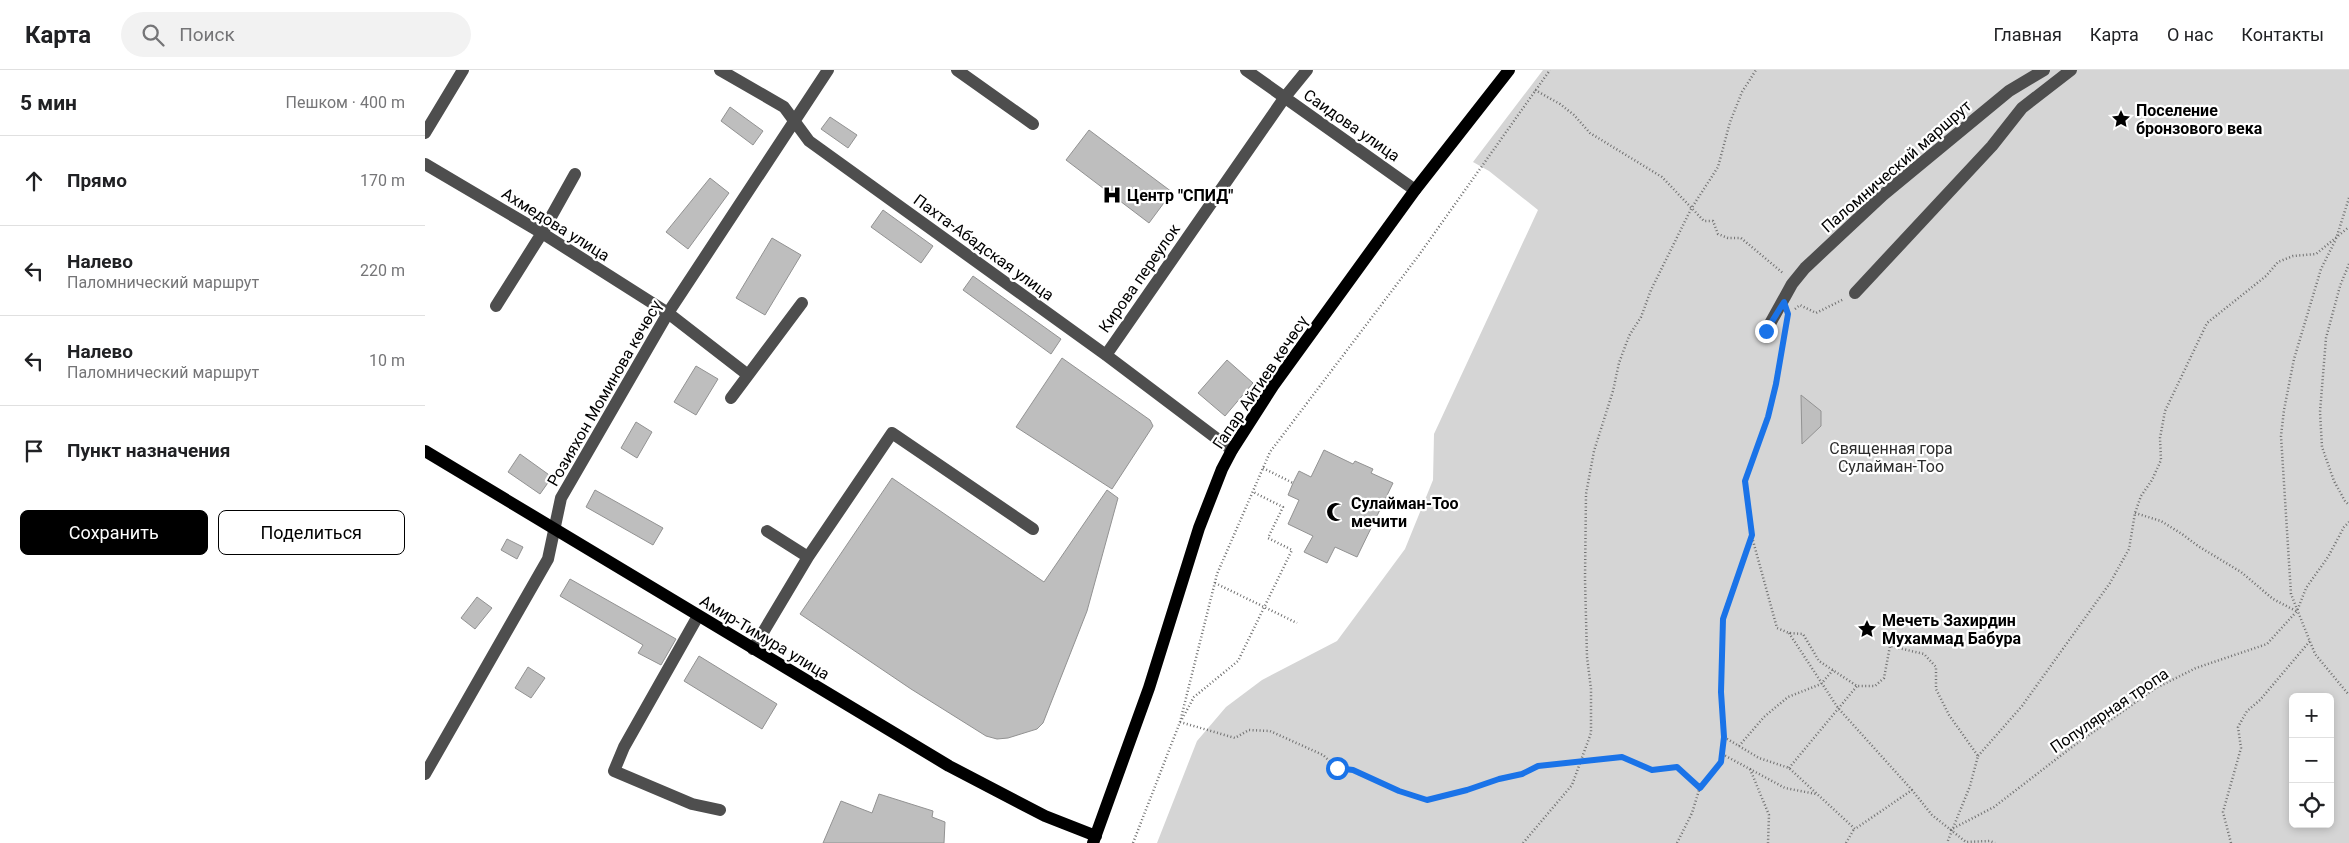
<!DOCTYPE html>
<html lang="ru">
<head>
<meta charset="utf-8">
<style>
	:root { --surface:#fff; --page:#f2f2f2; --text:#202124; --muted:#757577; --line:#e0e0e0; --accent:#000 }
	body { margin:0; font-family:Roboto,sans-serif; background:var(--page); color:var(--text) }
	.controls { position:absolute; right:15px; bottom:15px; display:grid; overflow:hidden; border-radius:8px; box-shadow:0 2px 8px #0003 }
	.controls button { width:45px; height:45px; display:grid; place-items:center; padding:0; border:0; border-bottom:1px solid var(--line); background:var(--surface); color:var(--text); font:25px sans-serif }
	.stop { position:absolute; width:15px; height:15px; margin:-11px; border:4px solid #1a73e8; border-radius:50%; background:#fff }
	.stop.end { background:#1a73e8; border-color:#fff; box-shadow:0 1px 5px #0008 }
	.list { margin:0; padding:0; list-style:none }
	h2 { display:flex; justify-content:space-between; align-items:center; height:65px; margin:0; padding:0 20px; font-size:21px }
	h2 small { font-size:16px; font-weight:400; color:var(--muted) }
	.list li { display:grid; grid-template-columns:32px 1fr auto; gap:15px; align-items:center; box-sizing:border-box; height:90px; padding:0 20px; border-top:1px solid var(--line) }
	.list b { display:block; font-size:19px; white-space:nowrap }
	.list p { margin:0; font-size:16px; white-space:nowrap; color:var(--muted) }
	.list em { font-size:16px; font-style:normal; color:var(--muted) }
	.actions { display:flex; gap:10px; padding:15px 20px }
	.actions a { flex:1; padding:11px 0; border:1px solid var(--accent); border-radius:8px; text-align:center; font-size:18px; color:var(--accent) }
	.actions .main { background:var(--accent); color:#fff }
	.icon { flex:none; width:28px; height:28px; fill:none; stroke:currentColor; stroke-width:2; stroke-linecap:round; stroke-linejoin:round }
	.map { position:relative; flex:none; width:1924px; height:773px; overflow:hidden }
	header { display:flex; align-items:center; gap:30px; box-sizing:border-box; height:70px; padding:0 25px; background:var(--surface); border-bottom:1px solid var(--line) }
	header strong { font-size:24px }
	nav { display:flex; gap:28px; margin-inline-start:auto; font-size:18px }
	.search { width:350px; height:45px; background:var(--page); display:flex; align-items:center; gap:12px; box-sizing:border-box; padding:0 18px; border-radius:28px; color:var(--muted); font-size:19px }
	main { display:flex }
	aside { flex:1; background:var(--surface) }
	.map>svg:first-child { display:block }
	.green { fill:#d5d5d5; fill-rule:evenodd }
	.building { fill:#bebebe; stroke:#929292 }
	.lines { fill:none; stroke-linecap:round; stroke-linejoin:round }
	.path { stroke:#707070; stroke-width:2.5; stroke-dasharray:1 2.5; stroke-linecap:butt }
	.minor { stroke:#4e4e4e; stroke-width:12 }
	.major { stroke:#000; stroke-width:12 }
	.route { stroke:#1a73e8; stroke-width:6 }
	.labels { text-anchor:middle; stroke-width:4.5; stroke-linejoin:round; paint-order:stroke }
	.poi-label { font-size:16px; font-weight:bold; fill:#000; stroke:#fff; text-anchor:start }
	.street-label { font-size:16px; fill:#000; stroke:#fff }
	.park-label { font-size:16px; fill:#2c2c2c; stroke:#fff }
</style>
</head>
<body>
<header>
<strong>Карта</strong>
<div class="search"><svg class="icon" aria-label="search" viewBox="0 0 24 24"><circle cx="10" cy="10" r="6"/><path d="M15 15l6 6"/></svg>Поиск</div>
<nav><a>Главная</a><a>Карта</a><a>О нас</a><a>Контакты</a></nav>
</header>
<main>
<aside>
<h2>5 мин<small>Пешком · 400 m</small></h2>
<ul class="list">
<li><svg class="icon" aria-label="ahead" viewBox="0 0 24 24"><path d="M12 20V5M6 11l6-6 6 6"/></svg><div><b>Прямо</b></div><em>170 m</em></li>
<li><svg class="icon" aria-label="left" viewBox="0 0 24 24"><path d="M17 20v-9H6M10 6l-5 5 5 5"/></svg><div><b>Налево</b><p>Паломнический маршрут</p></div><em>220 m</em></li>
<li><svg class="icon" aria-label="left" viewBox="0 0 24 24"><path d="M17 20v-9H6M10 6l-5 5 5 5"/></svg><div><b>Налево</b><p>Паломнический маршрут</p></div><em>10 m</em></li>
<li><svg class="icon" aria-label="arrive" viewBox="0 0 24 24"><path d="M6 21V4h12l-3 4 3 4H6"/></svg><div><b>Пункт назначения</b></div></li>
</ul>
<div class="actions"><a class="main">Сохранить</a><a>Поделиться</a></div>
</aside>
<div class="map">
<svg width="1924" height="773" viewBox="0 0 1924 773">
	<rect width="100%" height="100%" fill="#fff"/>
	<path class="green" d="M1118,0H1924V773H732L772,671L801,637L837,610L912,571L980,479L1008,410L1009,364L1113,140L1064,101L1048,92ZM1868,627H1905V754H1868Z"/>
	<path class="building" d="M305,37L338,61L328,75L296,51Z
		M405,47L432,65L423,78L396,59Z
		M664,60L747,122L724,153L641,90Z
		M285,108L304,123L263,179L241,162Z
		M458,140L508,176L496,193L446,157Z
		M347,168L376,185L340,245L311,228Z
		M548,206L636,269L626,284L538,220Z
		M637,288L725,350L728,356L687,419L591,357Z
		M802,290L828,313L800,346L773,323Z
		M271,296L293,309L271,345L249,332Z
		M1376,325L1396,341V356L1377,374Z
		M211,352L227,362L212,388L196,378Z
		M899,380L928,394L930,391L948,399L946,403L968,413L932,487L910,477L902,493L879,482L888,466L863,454L874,430L863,425L868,413L874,401L886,407Z
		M95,384L127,407L115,424L83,402Z
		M467,408L619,512L682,420L693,428L662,541L618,653L612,659L583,668L572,669L561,666L486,619L375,544Z
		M170,420L238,458L228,475L161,437Z
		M82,469L98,477L92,489L76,480Z
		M145,509L251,569L236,595L213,583L218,575L135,526Z
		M52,527L67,538L50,559L36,548Z
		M274,586L352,634L337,659L259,611Z
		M103,597L120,608L106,628L90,618Z
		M454,724L508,741L507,747L520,752L519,773H398L416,731L447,743Z"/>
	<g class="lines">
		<path class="path" d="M1110,20L1135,34L1149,45L1165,63L1237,107L1279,151H1288L1293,164L1303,168H1316L1359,204
			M1924,128L1911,169L1896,199L1869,289L1859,340L1856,366L1866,524L1890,584L1924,625
			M1924,194L1915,216L1901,268L1895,342L1897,377L1909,411L1920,431L1924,435
			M1370,239L1375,235L1391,243L1419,229
			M838,398L868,413
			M1710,443L1736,451L1757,464L1773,476L1816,502L1848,529L1871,541
			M1327,467L1352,558L1364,563L1378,564L1394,591L1432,616H1450L1459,608L1465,576L1499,584L1511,597V619L1524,645L1553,686L1545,716L1522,773
			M790,513L872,553
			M1364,563L1413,638L1487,720
			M757,649L769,627L813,591L867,480L843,468L858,437L828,422
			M755,652L810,668L824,660L845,661L898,685L912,698L928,700L974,721L1002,730L1042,720L1074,709L1097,704L1113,696L1197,687L1227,700L1251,697L1275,717
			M1299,667L1334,688L1364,698L1430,759L1487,720L1507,745L1541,772L1565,771L1570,773
			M1314,676L1339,647L1363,627L1396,614L1408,600
			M1297,684L1360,718L1391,724
			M1553,686L1597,636L1685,513L1704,479L1710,443L1716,426L1727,410L1736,390L1735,368L1740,341L1782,253L1841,206L1853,192L1868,186L1891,184L1924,157
			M1364,698L1432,616
			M1325,699L1344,745L1343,773
			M1525,760L1569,737L1647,677L1731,618L1771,598L1842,574L1872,541L1881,518L1903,487L1919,457L1924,452
			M708,773L755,652L792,504L845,382L994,185L1125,0
			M1098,773L1147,715L1166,663V619L1162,587L1160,509L1161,424L1169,381L1188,321L1194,293L1204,266L1216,247L1226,220L1266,139L1293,97L1305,52L1317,22L1331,0
			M1252,773L1267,743L1275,717L1296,692L1299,667L1296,622L1298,549L1327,465L1320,411L1343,347L1361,255
			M1421,773L1429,759
			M1806,773L1798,742L1816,678L1813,657L1822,641L1835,630L1885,571"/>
		<path class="minor" d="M295,0L359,37L384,71L681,285L807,380
			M532,0L608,54
			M821,0L990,120
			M0,63L38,0
			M0,94L117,163L243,243L323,305
			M1430,223L1567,76L1597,38L1646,0
			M71,236L117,163L150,104
			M1341,261L1367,214L1380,198L1458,125L1584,21L1619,0
			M681,285L860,27L882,0
			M306,328L377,233
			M383,487L467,363L608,459
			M273,546L199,677L189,701L267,734L295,740
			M328,579L383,487L342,461
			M0,704L123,489L136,428L243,243L403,0"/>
		<path class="major" d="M0,381L524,696L620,746L671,766
			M668,773L724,618L774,458L797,399L807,380L848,316L990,120L1084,0"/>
	</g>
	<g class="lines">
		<path class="route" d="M912,698L928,700L974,721L1002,730L1042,720L1074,709L1097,704L1113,696L1197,687L1227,700L1252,697L1275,718L1296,692L1299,667L1296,622L1298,549L1327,465L1320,411L1343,347L1351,314L1363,244L1359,232L1341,261"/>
	</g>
	<defs>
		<g id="sight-bare" transform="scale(1.5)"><path d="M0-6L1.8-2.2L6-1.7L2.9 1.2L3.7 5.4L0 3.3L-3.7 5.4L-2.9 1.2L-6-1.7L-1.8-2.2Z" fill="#000" stroke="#fff" stroke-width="2.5" paint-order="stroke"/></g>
		<g id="hospital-bare" transform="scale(1.5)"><path d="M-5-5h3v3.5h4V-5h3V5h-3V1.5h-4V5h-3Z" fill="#000" stroke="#fff" stroke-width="2.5" paint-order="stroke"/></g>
		<g id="mosque-bare" transform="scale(1.5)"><path d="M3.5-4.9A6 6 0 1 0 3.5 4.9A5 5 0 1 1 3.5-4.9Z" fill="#000" stroke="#fff" stroke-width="2.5" paint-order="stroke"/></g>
	</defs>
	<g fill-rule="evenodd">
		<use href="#sight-bare" x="1696" y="49"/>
		<use href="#hospital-bare" x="687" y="125"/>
		<use href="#mosque-bare" x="911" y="442"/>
		<use href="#sight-bare" x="1442" y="559"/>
	</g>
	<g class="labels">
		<g class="poi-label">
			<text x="1711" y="46">Поселение<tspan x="1711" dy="18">бронзового века</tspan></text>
			<text x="702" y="131">Центр "СПИД"</text>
			<text x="926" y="439">Сулайман-Тоо<tspan x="926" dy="18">мечити</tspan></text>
			<text x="1457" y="556">Мечеть Захирдин<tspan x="1457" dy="18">Мухаммад Бабура</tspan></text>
		</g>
		<g class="street-label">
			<text transform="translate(927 55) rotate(35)" y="6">Саидова улица</text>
			<text transform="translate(1471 96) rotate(-41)" y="6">Паломнический маршрут</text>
			<text transform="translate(131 154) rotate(32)" y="6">Ахмедова улица</text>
			<text transform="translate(559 177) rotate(36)" y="6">Пахта-Абадская улица</text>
			<text transform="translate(714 208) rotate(-55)" y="6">Кирова переулок</text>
			<text transform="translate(835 312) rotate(-56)" y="6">Гапар Айтиев көчөсү</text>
			<text transform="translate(179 323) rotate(-60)" y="6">Розияхон Моминова көчөсү</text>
			<text transform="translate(340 567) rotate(31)" y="6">Амир-Тимура улица</text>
			<text transform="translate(1684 640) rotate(-34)" y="6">Популярная тропа</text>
		</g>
		<g class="park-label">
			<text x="1466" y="384">Священная гора<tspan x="1466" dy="18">Сулайман-Тоо</tspan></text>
		</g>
	</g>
</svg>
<div class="controls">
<button>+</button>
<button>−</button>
<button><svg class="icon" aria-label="locate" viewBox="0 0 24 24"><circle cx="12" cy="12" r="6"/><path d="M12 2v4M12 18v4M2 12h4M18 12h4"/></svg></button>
</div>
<div class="stop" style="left:912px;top:698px"></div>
<div class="stop end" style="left:1341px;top:261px"></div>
</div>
</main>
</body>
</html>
